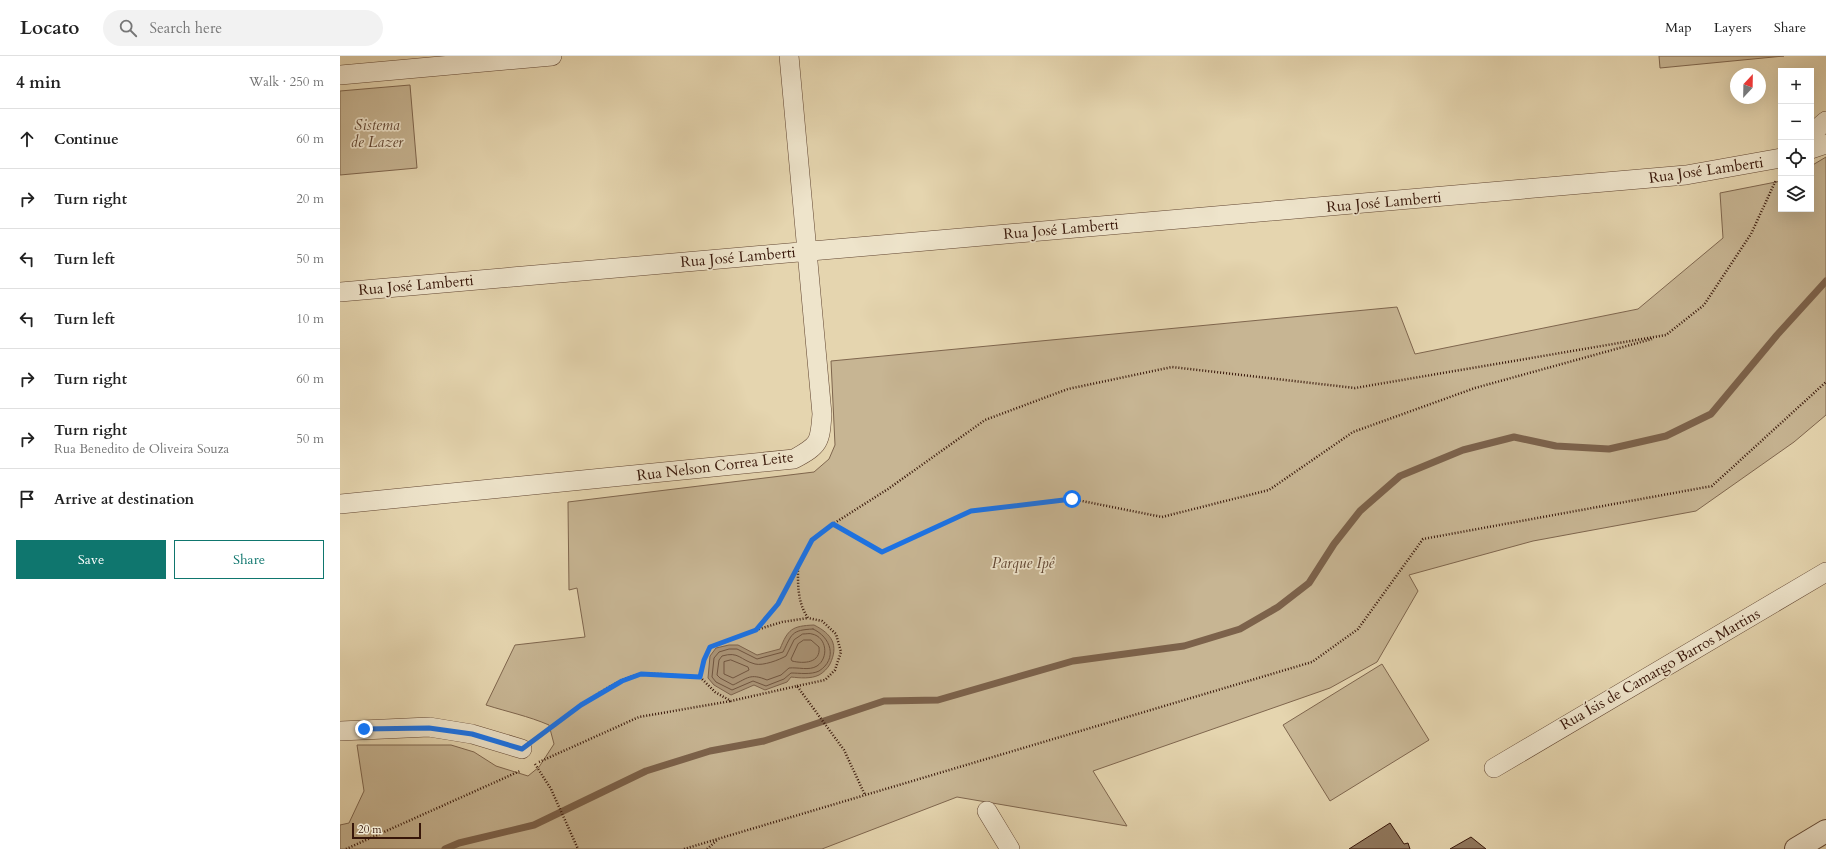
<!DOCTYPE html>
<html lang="en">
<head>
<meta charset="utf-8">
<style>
	:root { --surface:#fff; --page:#f2f2f2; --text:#222; --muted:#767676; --line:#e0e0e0; --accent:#0f766e }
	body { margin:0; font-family:Cardo,serif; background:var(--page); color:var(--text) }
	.controls { position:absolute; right:12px; top:12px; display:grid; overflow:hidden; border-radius:0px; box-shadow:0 4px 16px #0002 }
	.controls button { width:36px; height:36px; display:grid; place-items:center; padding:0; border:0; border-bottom:1px solid var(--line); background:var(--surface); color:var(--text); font:20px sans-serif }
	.compass { position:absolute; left:1390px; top:12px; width:36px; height:36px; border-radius:50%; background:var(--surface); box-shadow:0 4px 16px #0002; rotate:22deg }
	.scale { position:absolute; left:12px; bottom:10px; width:69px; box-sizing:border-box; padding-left:4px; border:2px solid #371609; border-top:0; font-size:11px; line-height:14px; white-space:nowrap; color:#371609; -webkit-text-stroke:3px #eee4cb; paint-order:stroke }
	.stop { position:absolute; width:12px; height:12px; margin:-9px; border:3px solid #1a73e8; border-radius:50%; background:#fff }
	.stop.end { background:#1a73e8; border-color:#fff; box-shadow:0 1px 4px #0008 }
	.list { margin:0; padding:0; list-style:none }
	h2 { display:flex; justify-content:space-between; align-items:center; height:52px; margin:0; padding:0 16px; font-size:17px }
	h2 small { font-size:13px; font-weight:400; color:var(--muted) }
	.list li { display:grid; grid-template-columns:26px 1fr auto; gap:12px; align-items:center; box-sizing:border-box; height:60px; padding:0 16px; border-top:1px solid var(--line) }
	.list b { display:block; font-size:15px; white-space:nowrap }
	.list p { margin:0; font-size:13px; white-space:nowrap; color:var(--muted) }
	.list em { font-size:13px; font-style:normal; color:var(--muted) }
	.actions { display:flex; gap:8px; padding:12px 16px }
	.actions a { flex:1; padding:9px 0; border:1px solid var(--accent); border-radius:0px; text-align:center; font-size:14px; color:var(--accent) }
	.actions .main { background:var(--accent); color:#fff }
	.icon { flex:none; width:22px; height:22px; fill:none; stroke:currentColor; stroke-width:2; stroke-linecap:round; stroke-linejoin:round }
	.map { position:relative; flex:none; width:1486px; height:793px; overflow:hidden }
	header { display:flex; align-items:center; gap:24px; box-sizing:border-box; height:56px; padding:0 20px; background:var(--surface); border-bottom:1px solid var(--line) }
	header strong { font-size:19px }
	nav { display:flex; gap:22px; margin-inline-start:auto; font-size:14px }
	.search { width:280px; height:36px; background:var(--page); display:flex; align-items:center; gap:10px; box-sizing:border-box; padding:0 14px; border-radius:22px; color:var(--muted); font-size:15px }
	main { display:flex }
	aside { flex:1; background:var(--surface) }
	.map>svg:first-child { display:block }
	.green { fill:#c7b593; stroke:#7f664e }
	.water { fill:#aa9477; stroke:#7c624b }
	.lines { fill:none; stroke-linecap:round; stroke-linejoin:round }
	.shore { stroke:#705540; stroke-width:1 }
	.stream { stroke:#7c624b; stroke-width:7 }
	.building { fill:#91795f; stroke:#371609 }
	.minor-casing { stroke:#624632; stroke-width:20 }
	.tertiary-casing { stroke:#624632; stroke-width:24 }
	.path { stroke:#371609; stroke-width:2.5; stroke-dasharray:1 2; stroke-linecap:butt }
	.minor { stroke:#eee4cb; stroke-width:19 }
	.tertiary { stroke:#eee4cb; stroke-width:22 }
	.route { stroke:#1a73e8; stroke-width:5 }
	.labels { text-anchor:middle; stroke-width:3.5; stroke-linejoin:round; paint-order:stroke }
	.park-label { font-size:15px; font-style:italic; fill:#624632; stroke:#eee4cb }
	.street-label { font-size:15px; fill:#371609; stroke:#eee4cb }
</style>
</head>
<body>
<header>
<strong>Locato</strong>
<div class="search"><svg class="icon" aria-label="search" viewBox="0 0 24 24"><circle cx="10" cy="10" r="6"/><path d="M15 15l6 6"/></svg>Search here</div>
<nav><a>Map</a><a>Layers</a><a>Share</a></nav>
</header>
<main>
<aside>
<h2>4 min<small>Walk · 250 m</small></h2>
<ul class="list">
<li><svg class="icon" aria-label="ahead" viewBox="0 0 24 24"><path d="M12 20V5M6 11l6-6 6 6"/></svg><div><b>Continue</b></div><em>60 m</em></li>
<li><svg class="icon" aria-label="right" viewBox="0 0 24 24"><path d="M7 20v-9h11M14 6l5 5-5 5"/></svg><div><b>Turn right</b></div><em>20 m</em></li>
<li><svg class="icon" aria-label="left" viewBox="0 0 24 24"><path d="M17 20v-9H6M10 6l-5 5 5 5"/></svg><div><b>Turn left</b></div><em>50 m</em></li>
<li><svg class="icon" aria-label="left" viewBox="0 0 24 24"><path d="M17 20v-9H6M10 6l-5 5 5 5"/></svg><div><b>Turn left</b></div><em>10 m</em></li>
<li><svg class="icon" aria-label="right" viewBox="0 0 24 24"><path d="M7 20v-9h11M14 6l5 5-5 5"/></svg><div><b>Turn right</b></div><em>60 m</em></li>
<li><svg class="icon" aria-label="right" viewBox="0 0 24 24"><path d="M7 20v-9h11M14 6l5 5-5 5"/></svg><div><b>Turn right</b><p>Rua Benedito de Oliveira Souza</p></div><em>50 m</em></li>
<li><svg class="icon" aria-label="arrive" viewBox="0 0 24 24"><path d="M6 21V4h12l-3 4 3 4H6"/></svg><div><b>Arrive at destination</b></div></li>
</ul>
<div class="actions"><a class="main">Save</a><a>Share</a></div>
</aside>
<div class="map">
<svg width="1486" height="793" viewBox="0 0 1486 793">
	<rect width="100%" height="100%" fill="#e5d5af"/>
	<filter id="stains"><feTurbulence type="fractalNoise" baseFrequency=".005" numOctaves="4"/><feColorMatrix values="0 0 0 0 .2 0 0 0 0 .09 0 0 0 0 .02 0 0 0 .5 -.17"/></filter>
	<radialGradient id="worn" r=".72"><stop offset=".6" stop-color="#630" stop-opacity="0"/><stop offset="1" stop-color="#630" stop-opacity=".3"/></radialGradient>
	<path class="green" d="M1319,0H1444L1320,12Z
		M70,29L77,112L0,119V35Z
		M1486,101V359L1454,386L1356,455L1193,485L1069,519L1078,535L1037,606L990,632L753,715L787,770L617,741L482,793H0V769L9,767L24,735L17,689H111L134,696L156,710L188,720L199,711L214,688L209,669C188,660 168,656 146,649L175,589L245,581L237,532L229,534L228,446L474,416L489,403L495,389L491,305L1057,251L1075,298L1298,253L1383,182L1380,137L1441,125V153H1471V110Z
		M1042,608L1089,684L990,745L943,669Z"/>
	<path class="water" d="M474,569C492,578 499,589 490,608C488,612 483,617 479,619C471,623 460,622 451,621L447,626L425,634L414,629L391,639L374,629L368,622L370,600L376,592L389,589H398L417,599L440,593C448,573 452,570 474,569Z"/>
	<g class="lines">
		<path class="shore" d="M473,573C491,581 498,603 479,615C471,619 459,617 451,617L444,623L426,630L413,625L392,634L376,626L372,621L374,602L379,596L389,593H397L417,603L443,596C452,578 451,574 473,573Z
			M463,578C466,578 470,577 472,578C487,581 489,602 477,610C469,615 458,611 449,612L441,619L427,624C410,617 408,622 393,629L380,622L377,619L379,604L382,600C399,595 400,604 415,608C423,610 439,604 446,600L454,584Z
			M464,584H471L479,591C481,607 464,608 452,605L451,603L458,588Z
			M391,604L408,611L409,614L393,622L384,618V606Z"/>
		<path class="stream" d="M105,793L119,787L194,769L306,715L370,695L424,685L544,645L598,644L733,605L844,590L900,573L938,551L969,527L994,488L1020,455L1060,420L1123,394L1174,381L1216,390L1269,393L1326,380L1371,358L1437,279L1486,225"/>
	</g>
	<path class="building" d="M1050,767L1064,788L1068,787L1070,793H1009Z
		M1131,781L1146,793H1110Z"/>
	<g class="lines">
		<g class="minor-casing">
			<path id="minor" d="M0,19L212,0
				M1471,78L1486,65
				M1471,93L1486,88
				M0,236L1346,119L1441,102
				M0,448L454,403C480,389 480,386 482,358L449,0
				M0,675L89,671L132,678L182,693
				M1154,712L1486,516
				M647,755L670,793"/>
		</g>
		<g class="tertiary-casing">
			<path id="tertiary" d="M1456,793L1486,775"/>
		</g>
		<path class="path" d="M493,468L542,496L631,455L732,443L822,461L929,434L1013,376L1135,332L1312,283
			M416,574L442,566L468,562
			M360,621L375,636L391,645L457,630L504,694L525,739
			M457,630L485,624L495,614L501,596L496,578L482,565L468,562C457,546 458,528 458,509
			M198,681C220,664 276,620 302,618C321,617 341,620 360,621L364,604L370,591L416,574L438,548L472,484L493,468L548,433L645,364L728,333L832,311L1015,332L1326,279L1364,249L1411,178L1436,124
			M199,706L299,661L391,645
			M195,708L211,733L238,793
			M6,793L180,715
			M344,793L972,606L1018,573L1083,483L1372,430L1486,326
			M367,793L377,784"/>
		<use href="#minor" class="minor"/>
		<use href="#tertiary" class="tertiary"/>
	</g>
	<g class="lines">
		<path class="route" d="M24,673L89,672L132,678L182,693L241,649L282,625L301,618L360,621L364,604L370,591L416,574L438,548L472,484L493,468L542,496L631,455L732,443"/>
	</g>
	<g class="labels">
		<g class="park-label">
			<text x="37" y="74">Sistema<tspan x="37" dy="17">de Lazer</tspan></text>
			<text x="683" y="512">Parque Ipê</text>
		</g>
		<g class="street-label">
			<text transform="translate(1366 114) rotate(-8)" y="5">Rua José Lamberti</text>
			<text transform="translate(1044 146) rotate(-5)" y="5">Rua José Lamberti</text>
			<text transform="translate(721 173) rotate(-5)" y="5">Rua José Lamberti</text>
			<text transform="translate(398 201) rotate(-5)" y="5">Rua José Lamberti</text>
			<text transform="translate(76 229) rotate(-5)" y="5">Rua José Lamberti</text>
			<text transform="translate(375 410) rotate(-7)" y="5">Rua Nelson Correa Leite</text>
			<text transform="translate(1320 613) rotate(-30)" y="5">Rua Ísis de Camargo Barros Martins</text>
		</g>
	</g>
	<rect width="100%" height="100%" filter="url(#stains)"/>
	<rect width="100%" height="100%" fill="url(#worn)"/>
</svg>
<div class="controls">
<button>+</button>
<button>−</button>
<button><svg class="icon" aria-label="locate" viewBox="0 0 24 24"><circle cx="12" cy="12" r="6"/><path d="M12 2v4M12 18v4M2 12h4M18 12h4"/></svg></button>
<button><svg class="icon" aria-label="layers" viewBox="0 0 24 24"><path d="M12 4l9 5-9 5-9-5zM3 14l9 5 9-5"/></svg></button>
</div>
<svg class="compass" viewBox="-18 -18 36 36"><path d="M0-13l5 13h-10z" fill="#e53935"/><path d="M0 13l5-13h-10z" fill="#767676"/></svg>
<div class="scale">20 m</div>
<div class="stop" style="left:732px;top:443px"></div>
<div class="stop end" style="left:24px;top:673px"></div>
</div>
</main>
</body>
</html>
